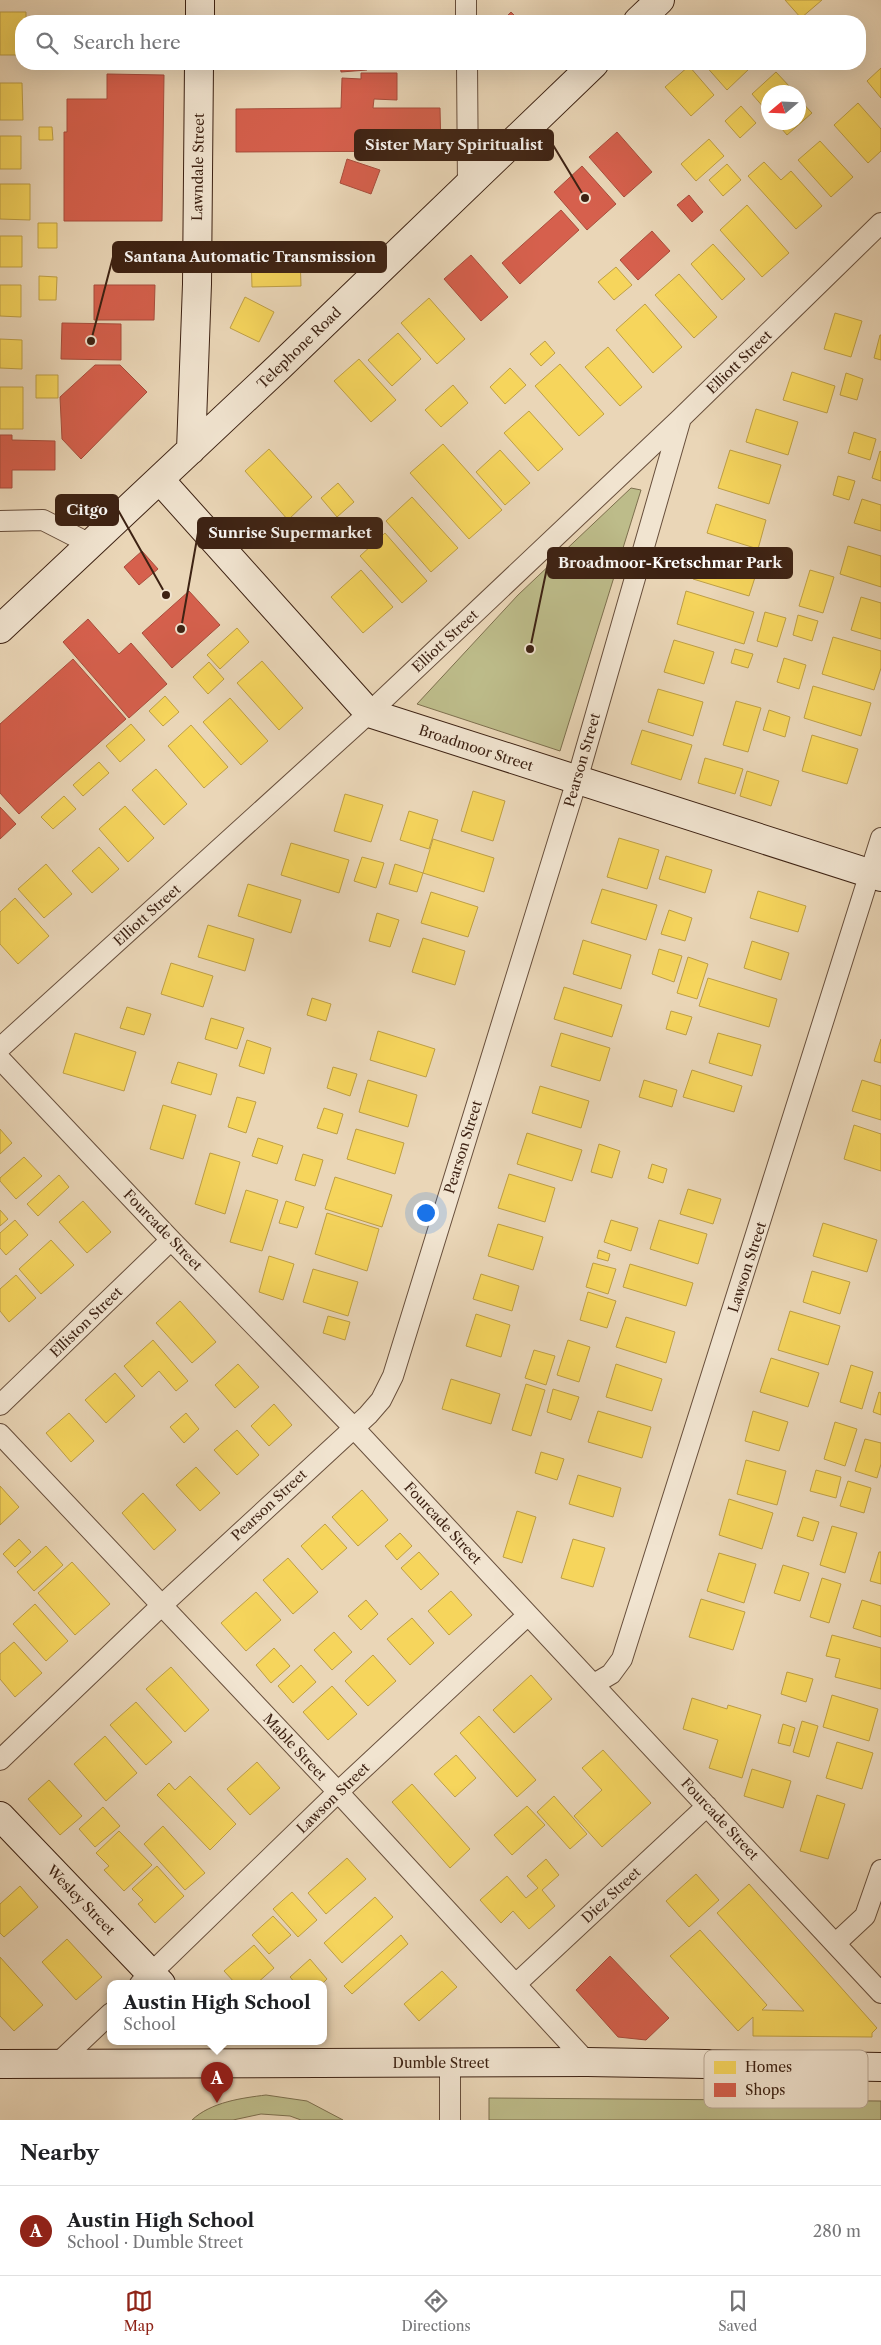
<!DOCTYPE html>
<html lang="en">
<head>
<meta charset="utf-8">
<style>
	:root { --surface:#fff; --page:#f6f6f6; --text:#202124; --muted:#757577; --line:#e0e0e0; --accent:#8f2418 }
	body { margin:0; font-family:"Libre Caslon Text",serif; background:var(--page); color:var(--text) }
	.compass { position:absolute; left:761px; top:85px; width:45px; height:45px; border-radius:50%; background:var(--surface); box-shadow:0 5px 20px #0002; rotate:251deg }
	.you { position:absolute; left:425px; top:1212px; width:18px; height:18px; margin:-12px; border:4px solid #fff; border-radius:50%; background:#1a73e8; box-shadow:0 0 0 8px #1a73e833 }
	.badge { display:grid; place-items:center; width:32px; height:32px; border-radius:50%; background:var(--accent); color:#fff; font-size:16px; font-weight:700 }
	.pin { position:absolute; translate:-50% -41px; filter:drop-shadow(0 1px 2px #0008) }
	.pin::after { content:''; position:absolute; top:26px; width:18px; height:15px; background:inherit; clip-path:polygon(0 0,100% 0,50% 100%) }
	.popup { position:absolute; left:107px; top:1980px; width:220px; height:65px; box-sizing:border-box; display:grid; place-content:center; border-radius:10px; background:var(--surface); filter:drop-shadow(0 1px 4px #0005); font-size:16px; white-space:nowrap; color:var(--muted) }
	.popup b { font-size:19px; color:var(--text) }
	.popup::after { content:''; position:absolute; left:50%; top:100%; margin-left:-10px; border:10px solid transparent; border-top-color:var(--surface) }
	.list { margin:0; padding:0; list-style:none }
	h2 { display:flex; justify-content:space-between; align-items:center; height:65px; margin:0; padding:0 20px; font-size:21px }
	h2 small { font-size:16px; font-weight:400; color:var(--muted) }
	.list li { display:grid; grid-template-columns:32px 1fr auto; gap:15px; align-items:center; box-sizing:border-box; height:90px; padding:0 20px; border-top:1px solid var(--line) }
	.list b { display:block; font-size:19px; white-space:nowrap }
	.list p { margin:0; font-size:16px; white-space:nowrap; color:var(--muted) }
	.list em { font-size:16px; font-style:normal; color:var(--muted) }
	.icon { flex:none; width:28px; height:28px; fill:none; stroke:currentColor; stroke-width:2; stroke-linecap:round; stroke-linejoin:round }
	.map { position:relative; flex:none; width:881px; height:2120px; overflow:hidden }
	.search { position:absolute; background:var(--surface); box-shadow:0 5px 20px #0002; left:15px; right:15px; top:15px; height:55px; display:flex; align-items:center; gap:12px; box-sizing:border-box; padding:0 18px; border-radius:20px; color:var(--muted); font-size:19px }
	.sheet { height:155px; background:var(--surface) }
	nav { display:flex; justify-content:space-around; align-items:center; box-sizing:border-box; height:70px; border-top:1px solid var(--line); background:var(--surface); font-size:14px; color:var(--muted) }
	nav a { display:grid; justify-items:center; gap:2px }
	nav .on { color:var(--accent) }
	.map>svg:first-child { display:block }
	.green { fill:#bdbc8a; stroke:#7d6f4e }
	.homes { fill:#f6d55c; stroke:#be9f46 }
	.shops { fill:#d6604d; stroke:#a84d3c }
	.lines { fill:none; stroke-linecap:round; stroke-linejoin:round }
	.street-casing { stroke:#684f3c; stroke-width:22 }
	.secondary-casing { stroke:#3d2213; stroke-width:30 }
	.street { stroke:#f1e4d0; stroke-width:20 }
	.secondary { stroke:#f1e4d0; stroke-width:28 }
	.labels { text-anchor:middle; stroke-width:5; stroke-linejoin:round; paint-order:stroke }
	.street-label { font-size:14px; fill:#3d2213; stroke:#f1e4d0 }
	.key { fill:#f1e4d0; stroke:#bbaa97; stroke-width:1 }
	.key-label { font-size:14px; fill:#3d2213 }
	.leader { fill:none; stroke:#3d2213; stroke-width:2 }
	.callout-dot { fill:#3d2213; stroke:#f1e4d0; stroke-width:2 }
	.callout { fill:#3d2213; stroke:#3d2213; stroke-width:2 }
	.callout-label { font-size:15px; text-anchor:middle; font-weight:bold; fill:#fff }
</style>
</head>
<body>
<div class="map">
<svg width="881" height="2120" viewBox="0 0 881 2120">
	<rect width="100%" height="100%" fill="#ead6b7"/>
	<filter id="stains"><feTurbulence type="fractalNoise" baseFrequency=".004" numOctaves="4"/><feColorMatrix values="0 0 0 0 .2 0 0 0 0 .09 0 0 0 0 .02 0 0 0 .5 -.17"/></filter>
	<radialGradient id="worn" r=".72"><stop offset=".6" stop-color="#630" stop-opacity="0"/><stop offset="1" stop-color="#630" stop-opacity=".3"/></radialGradient>
	<path class="green" d="M631,488L641,490L560,751L417,704L518,595Z
		M266,2095L307,2101L343,2120H301L290,2116L261,2114L233,2120H192C211,2102 242,2098 266,2095Z
		M489,2098L881,2101V2120H489Z"/>
	<path class="homes" d="M785,0H822L801,18Z
		M0,12H26V21H21V55H0Z
		M41,16H59V21H41Z
		M704,64H746L750,68L727,90Z
		M689,66L714,95L691,116L665,87Z
		M881,68V98L867,81Z
		M776,72L790,87L784,92H768V106L765,109L752,94Z
		M0,83H22L23,120H0Z
		M798,98L812,113L787,135L776,122H798Z
		M858,103L881,129V151L868,163L834,125Z
		M741,106L756,123L740,138L725,121Z
		M39,127H52L53,140H39Z
		M0,136H21V169H0Z
		M709,139L724,156L696,181L681,164Z
		M820,141L853,177L831,197L798,160Z
		M764,162L781,180L791,171L822,206L796,229L748,176Z
		M727,164L741,180L723,196L709,180Z
		M0,184H30V220L0,219Z
		M747,205L789,253L762,277L720,230Z
		M38,223H57V248H38Z
		M0,236H22V267H0Z
		M713,244L745,279L722,300L691,264Z
		M300,254L301,286L252,287L251,255Z
		M616,267L632,285L614,300L598,282Z
		M679,274L717,317L694,338L655,295Z
		M39,276L57,277L56,300H39Z
		M0,285H21V317L0,316Z
		M245,297L274,312L259,342L230,328Z
		M429,298L465,339L437,364L401,323Z
		M645,304L682,347L653,373L616,330Z
		M835,313L862,321L851,357L824,349Z
		M398,333L421,359L392,386L368,360Z
		M880,335H881V360L874,358Z
		M0,339L22,340V369L0,368Z
		M545,341L555,353L541,366L530,354Z
		M608,347L642,387L620,406L585,367Z
		M359,359L396,400L371,422L334,381Z
		M560,364L604,414L579,436L535,386Z
		M510,368L526,385L505,404L490,387Z
		M792,372L835,386L827,413L783,400Z
		M846,373L863,379L857,400L840,395Z
		M36,375H58V398H36Z
		M453,385L468,403L441,427L425,410Z
		M0,387H23V429H0Z
		M756,409L798,422L788,455L746,442Z
		M529,411L563,449L538,471L504,433Z
		M854,432L876,439L870,460L848,453Z
		M443,444L502,510L469,539L410,473Z
		M269,449L312,497L288,520L245,471Z
		M500,450L530,483L505,505L476,472Z
		M730,450L781,465L769,504L718,488Z
		M880,451L881,452V481L872,478Z
		M838,476L855,481L849,500L833,495Z
		M338,483L354,502L337,517L321,498Z
		M412,497L458,548L431,572L386,521Z
		M862,499L881,505V531L854,523Z
		M716,504L766,520L758,549L707,533Z
		M385,533L427,581L402,603L360,556Z
		M848,546L881,556V587L840,574Z
		M701,551L758,568L749,596L693,579Z
		M361,570L393,607L363,633L331,597Z
		M810,570L834,577L823,613L799,606Z
		M686,591L754,612L744,644L677,624Z
		M861,597L881,603V639L851,630Z
		M765,612L786,618L777,647L757,641Z
		M798,615L818,621L812,641L793,635Z
		M237,628L249,642L220,669L207,655Z
		M833,637L881,651V668L874,690L822,674Z
		M674,640L714,652L704,684L664,672Z
		M735,649L753,654L748,668L731,663Z
		M784,658L806,665L799,689L777,682Z
		M262,661L303,708L279,730L237,683Z
		M209,662L224,679L208,694L193,677Z
		M813,686L871,703L861,736L804,718Z
		M658,689L703,702L693,736L648,722Z
		M165,696L179,712L163,726L149,711Z
		M230,698L268,741L241,765L203,722Z
		M736,701L761,708L748,752L723,745Z
		M769,710L790,717L785,737L763,730Z
		M131,724L145,740L120,762L106,746Z
		M191,725L228,767L204,788L168,746Z
		M642,730L692,745L681,780L631,764Z
		M812,735L858,749L847,784L802,771Z
		M705,758L743,769L735,794L698,783Z
		M99,762L109,773L83,796L73,785Z
		M156,769L187,804L164,825L132,790Z
		M747,771L779,781L771,806L740,796Z
		M473,791L505,801L493,841L461,831Z
		M345,794L383,805L371,842L334,831Z
		M64,796L76,809L53,829L41,817Z
		M125,806L154,838L128,862L99,829Z
		M409,811L438,820L429,849L400,840Z
		M619,838L659,850L647,889L607,877Z
		M433,839L494,858L484,892L423,873Z
		M291,843L349,860L339,893L281,875Z
		M99,847L119,869L92,893L72,871Z
		M666,856L712,870L705,893L659,879Z
		M362,857L384,863L376,888L354,881Z
		M46,864L72,894L44,918L18,889Z
		M395,864L423,873L417,892L389,884Z
		M248,884L301,900L291,933L238,916Z
		M602,889L657,905L646,940L591,923Z
		M758,891L806,906L798,932L750,918Z
		M431,892L478,907L468,937L421,923Z
		M15,898L49,936L18,964L0,944V912Z
		M669,910L692,918L685,941L661,934Z
		M377,913L399,920L390,947L369,941Z
		M208,925L254,939L245,971L198,957Z
		M423,938L465,951L455,985L412,972Z
		M583,940L631,955L621,989L573,974Z
		M752,941L789,953L781,980L744,968Z
		M659,949L682,956L674,982L652,974Z
		M688,957L708,964L697,999L677,993Z
		M171,963L213,976L203,1007L161,994Z
		M708,978L777,999L769,1027L699,1006Z
		M564,987L622,1005L612,1037L554,1019Z
		M312,998L331,1004L326,1021L307,1015Z
		M127,1007L151,1014L144,1035L120,1028Z
		M671,1011L692,1017L686,1035L666,1029Z
		M211,1018L244,1028L237,1049L205,1039Z
		M378,1031L435,1049L426,1077L370,1060Z
		M75,1033L136,1052L124,1091L63,1073Z
		M561,1033L610,1048L600,1081L551,1066Z
		M718,1033L761,1045L752,1076L709,1063Z
		M881,1039V1063L874,1061Z
		M247,1040L271,1048L264,1074L239,1066Z
		M178,1062L217,1074L211,1095L171,1083Z
		M333,1067L357,1074L350,1096L327,1088Z
		M692,1070L742,1086L734,1112L683,1097Z
		M368,1080L417,1095L408,1127L359,1112Z
		M644,1080L677,1090L672,1107L639,1097Z
		M862,1080L881,1086V1120L852,1111Z
		M540,1086L589,1101L581,1128L532,1113Z
		M237,1097L256,1102L246,1133L228,1127Z
		M163,1105L196,1115L183,1159L150,1149Z
		M324,1108L343,1114L337,1134L317,1128Z
		M854,1125L881,1134V1171L844,1159Z
		M0,1129L12,1143L0,1154Z
		M356,1129L404,1143L395,1174L347,1159Z
		M527,1133L582,1150L572,1181L517,1164Z
		M258,1138L283,1146L277,1164L252,1156Z
		M599,1144L620,1151L612,1178L591,1172Z
		M210,1153L240,1162L225,1214L195,1204Z
		M303,1154L323,1160L315,1186L295,1180Z
		M24,1157L42,1176L16,1199L0,1181V1178Z
		M652,1164L667,1169L663,1183L648,1178Z
		M509,1174L555,1188L545,1222L498,1208Z
		M59,1175L69,1187L38,1216L27,1204Z
		M335,1177L392,1195L382,1227L325,1209Z
		M688,1189L721,1199L713,1224L680,1214Z
		M246,1190L278,1200L262,1251L230,1242Z
		M83,1201L111,1232L87,1253L59,1222Z
		M286,1201L304,1207L297,1228L279,1223Z
		M0,1210L8,1219L0,1226Z
		M327,1213L379,1229L367,1271L315,1254Z
		M15,1220L28,1235L6,1255L0,1248V1233Z
		M611,1220L638,1228L631,1251L604,1242Z
		M659,1220L707,1234L698,1264L650,1249Z
		M823,1223L877,1240L867,1272L813,1256Z
		M498,1224L543,1237L533,1270L488,1256Z
		M51,1240L74,1265L41,1294L19,1269Z
		M599,1250L610,1254L608,1261L597,1258Z
		M269,1256L294,1264L283,1300L259,1292Z
		M593,1263L616,1269L608,1294L586,1287Z
		M630,1264L693,1283L686,1306L623,1287Z
		M313,1269L358,1282L348,1316L303,1302Z
		M812,1271L850,1282L840,1314L803,1302Z
		M481,1274L519,1286L512,1311L473,1299Z
		M16,1275L36,1298L9,1322L0,1311V1289Z
		M588,1292L616,1301L607,1328L580,1320Z
		M180,1301L216,1342L192,1363L156,1323Z
		M790,1311L840,1326L828,1365L778,1350Z
		M476,1314L510,1325L501,1357L466,1346Z
		M328,1316L350,1322L345,1340L323,1333Z
		M626,1317L675,1332L666,1363L616,1347Z
		M153,1340L188,1381L176,1391L159,1371L142,1387L124,1366Z
		M568,1340L590,1347L579,1382L557,1375Z
		M534,1350L555,1356L546,1385L525,1378Z
		M771,1358L819,1373L808,1407L760,1392Z
		M238,1364L259,1387L235,1408L215,1385Z
		M616,1364L662,1379L652,1411L606,1397Z
		M851,1365L873,1372L862,1409L840,1402Z
		M115,1373L135,1396L106,1423L85,1400Z
		M451,1379L500,1394L491,1424L442,1409Z
		M526,1384L545,1390L531,1436L512,1430Z
		M553,1389L579,1397L571,1420L547,1412Z
		M879,1392L881,1393V1415L873,1412Z
		M274,1404L292,1425L269,1446L251,1426Z
		M598,1411L651,1427L642,1458L588,1442Z
		M753,1411L788,1422L779,1451L745,1441Z
		M69,1413L94,1441L71,1462L46,1433Z
		M186,1413L199,1429L184,1443L170,1427Z
		M835,1422L857,1429L845,1466L824,1459Z
		M237,1430L259,1455L237,1475L214,1450Z
		M865,1439L881,1443V1464L877,1478L855,1471Z
		M541,1452L564,1459L557,1480L535,1473Z
		M746,1460L786,1471L777,1505L737,1494Z
		M196,1467L220,1493L200,1511L176,1485Z
		M816,1470L841,1477L836,1498L810,1491Z
		M578,1475L621,1488L613,1517L569,1504Z
		M848,1481L871,1488L864,1513L840,1506Z
		M0,1486L19,1507L0,1525Z
		M362,1490L388,1520L358,1546L332,1517Z
		M143,1493L176,1530L154,1550L122,1513Z
		M729,1499L773,1513L762,1549L719,1535Z
		M517,1511L536,1517L522,1563L503,1557Z
		M803,1517L819,1522L813,1541L797,1536Z
		M325,1524L347,1548L322,1570L301,1546Z
		M832,1526L857,1533L845,1573L820,1565Z
		M400,1533L412,1546L397,1560L385,1546Z
		M19,1539L31,1552L15,1567L3,1554Z
		M573,1539L605,1548L593,1587L561,1578Z
		M46,1546L63,1565L34,1591L17,1572Z
		M419,1552L439,1574L421,1590L401,1568Z
		M879,1552H881V1584L870,1581Z
		M719,1553L756,1564L744,1603L707,1591Z
		M288,1558L318,1592L293,1614L263,1580Z
		M72,1562L110,1604L75,1635L38,1593Z
		M783,1565L809,1573L800,1601L774,1593Z
		M822,1578L841,1584L829,1623L810,1617Z
		M451,1591L472,1615L449,1635L428,1611Z
		M256,1592L281,1620L246,1651L221,1623Z
		M701,1599L745,1612L733,1650L689,1637Z
		M366,1600L378,1614L361,1630L348,1616Z
		M862,1600L881,1606V1637L853,1628Z
		M35,1604L68,1641L46,1661L13,1624Z
		M412,1618L434,1643L410,1665L387,1639Z
		M334,1632L352,1652L332,1670L314,1650Z
		M832,1635L881,1648V1689L835,1677L840,1659L826,1656Z
		M14,1642L42,1673L15,1697L0,1679V1654Z
		M274,1648L290,1666L271,1683L256,1665Z
		M373,1655L396,1681L368,1706L345,1681Z
		M301,1665L316,1682L293,1703L278,1686Z
		M171,1667L209,1710L185,1732L146,1689Z
		M787,1672L813,1679L806,1702L781,1694Z
		M531,1675L552,1699L514,1733L493,1710Z
		M332,1686L357,1714L328,1740L303,1712Z
		M832,1695L878,1709L869,1741L823,1727Z
		M692,1698L727,1709L728,1705L761,1715L742,1778L709,1768L718,1740L683,1729Z
		M136,1702L172,1742L146,1765L110,1725Z
		M479,1716L536,1780L517,1797L460,1733Z
		M802,1721L818,1726L809,1757L793,1752Z
		M783,1724L795,1728L790,1746L778,1743Z
		M105,1736L137,1773L106,1801L74,1764Z
		M837,1742L873,1753L862,1789L826,1778Z
		M603,1750L651,1803L602,1847L574,1816L602,1790L582,1768Z
		M456,1755L476,1778L455,1797L434,1774Z
		M257,1762L280,1788L250,1815L227,1789Z
		M752,1769L791,1781L783,1808L744,1796Z
		M190,1776L236,1824L210,1850L157,1795L169,1783L175,1790Z
		M49,1780L82,1816L60,1835L28,1799Z
		M412,1784L470,1849L450,1868L392,1802Z
		M817,1795L845,1804L828,1859L800,1851Z
		M554,1796L587,1834L570,1849L537,1812Z
		M527,1806L545,1825L512,1855L494,1835Z
		M103,1807L120,1826L95,1847L79,1829Z
		M163,1826L205,1873L185,1890L144,1844Z
		M119,1831L152,1865L124,1891L104,1870L109,1866L96,1853Z
		M347,1858L366,1879L326,1914L308,1893Z
		M546,1859L559,1875L542,1890L555,1906L529,1929L513,1911L501,1923L480,1900L507,1876L526,1898L538,1888L527,1876Z
		M157,1866L184,1896L155,1923L138,1904L143,1900L132,1889Z
		M696,1874L719,1900L689,1927L666,1901Z
		M749,1884L877,2028L872,2033V2037L753,2036V2017L738,2031L670,1956L700,1930L767,2005L762,2010L804,2011L717,1913Z
		M20,1886L38,1907L4,1937L0,1933V1904Z
		M292,1892L317,1920L298,1937L273,1909Z
		M375,1897L393,1917L342,1963L324,1943Z
		M273,1916L291,1935L269,1954L252,1935Z
		M401,1935L408,1944L352,1994L344,1986Z
		M67,1939L102,1977L76,2000L42,1962Z
		M254,1945L274,1968L256,1984H236L224,1971Z
		M0,1957L43,2005L14,2031L0,2016Z
		M310,1959L327,1979L322,1984H296L290,1977Z
		M442,1971L457,1987L419,2021L404,2004Z"/>
	<path class="shops" d="M511,12L520,21H502Z
		M340,64H367V70L341,72Z
		M361,73H397V100L374,99L373,108H440L441,151L236,152V109L341,108L342,78L361,79Z
		M107,74L164,75L162,221H64V132H67V99H107Z
		M617,132L652,172L624,197L589,157Z
		M347,159L380,170L371,194L340,183Z
		M582,166L616,204L587,230L554,192Z
		M689,195L703,212L692,222L677,205Z
		M561,210L579,230L520,284L502,263Z
		M652,231L670,251L638,280L620,260Z
		M471,255L508,297L481,321L444,279Z
		M94,285H155L154,320H94Z
		M62,323L121,324V360L61,359Z
		M95,365H120L147,392L81,459L62,439L60,397Z
		M0,435H12V440L55,441V470H12V488H0Z
		M142,551L158,569L139,585L124,567Z
		M189,591L220,625L172,668L142,633Z
		M88,619L119,654L131,643L167,684L129,718L63,642Z
		M73,659L126,719L19,814L0,793V724Z
		M0,807L16,824L0,839Z
		M610,1956L669,2018L646,2040L618,2037L576,1990Z"/>
	<g class="lines">
		<g class="street-casing">
			<path id="street" d="M466,0V21
				M467,64L468,187
				M0,521L43,520L92,545
				M0,1048L369,713L681,418L881,223
				M0,1059L171,1240L353,1427L881,1993
				M0,1405L171,1240
				M0,1434L338,1792L587,2062
				M594,1684L611,1674L622,1659L881,838
				M0,1760L161,1606L368,1415L381,1400L393,1376L577,780L681,418
				M836,1943L865,1916L881,1870
				M140,1984L338,1792L528,1615
				M516,1984L707,1806
				M57,2064L111,2013
				M450,2120V2064"/>
		</g>
		<g class="secondary-casing">
			<path id="secondary" d="M200,21V0
				M638,21L660,0
				M191,450L197,284L199,64
				M160,480L369,713L881,877
				M0,629L280,366L594,64
				M0,1816L161,1984
				M0,2064L587,2062L881,2067"/>
		</g>
		<use href="#street" class="street"/>
		<use href="#secondary" class="secondary"/>
	</g>
	<g class="labels">
		<g class="street-label">
			<text transform="translate(198 167) rotate(-89)" y="5">Lawndale Street</text>
			<text transform="translate(299 348) rotate(-44)" y="5">Telephone Road</text>
			<text transform="translate(739 362) rotate(-44)" y="5">Elliott Street</text>
			<text transform="translate(445 641) rotate(-43)" y="5">Elliott Street</text>
			<text transform="translate(476 748) rotate(18)" y="5">Broadmoor Street</text>
			<text transform="translate(582 760) rotate(-74)" y="5">Pearson Street</text>
			<text transform="translate(147 915) rotate(-42)" y="5">Elliott Street</text>
			<text transform="translate(463 1147) rotate(-73)" y="5">Pearson Street</text>
			<text transform="translate(163 1230) rotate(46)" y="5">Fourcade Street</text>
			<text transform="translate(747 1267) rotate(-72)" y="5">Lawson Street</text>
			<text transform="translate(86 1322) rotate(-44)" y="5">Elliston Street</text>
			<text transform="translate(269 1505) rotate(-43)" y="5">Pearson Street</text>
			<text transform="translate(443 1523) rotate(47)" y="5">Fourcade Street</text>
			<text transform="translate(295 1747) rotate(47)" y="5">Mable Street</text>
			<text transform="translate(333 1798) rotate(-44)" y="5">Lawson Street</text>
			<text transform="translate(720 1819) rotate(47)" y="5">Fourcade Street</text>
			<text transform="translate(611 1895) rotate(-43)" y="5">Diez Street</text>
			<text transform="translate(81 1900) rotate(46)" y="5">Wesley Street</text>
			<text x="441" y="2068">Dumble Street</text>
		</g>
	</g>
	<rect x="704" y="2050" width="164" height="58" rx="8" class="key"/>
	<rect x="714" y="2061" width="22" height="13" fill="#f6d55c"/>
	<rect x="714" y="2083" width="22" height="14" fill="#d6604d"/>
	<g class="key-label">
		<text x="745" y="2072">Homes</text>
		<text x="745" y="2095">Shops</text>
	</g>
	<path class="leader" d="M585 198L553 145M91 341L113 257M166 595L118 510M181 629L198 533M530 649L548 563"/>
	<g class="callout-dot">
		<circle cx="585" cy="198" r="5"/>
		<circle cx="91" cy="341" r="5"/>
		<circle cx="166" cy="595" r="5"/>
		<circle cx="181" cy="629" r="5"/>
		<circle cx="530" cy="649" r="5"/>
	</g>
	<g class="callout">
		<rect x="355" y="130" width="198" height="30" rx="5"/>
		<rect x="113" y="242" width="273" height="30" rx="5"/>
		<rect x="56" y="495" width="62" height="30" rx="5"/>
		<rect x="198" y="518" width="184" height="30" rx="5"/>
		<rect x="548" y="548" width="244" height="30" rx="5"/>
	</g>
	<g class="callout-label">
		<text x="454" y="150">Sister Mary Spiritualist</text>
		<text x="250" y="262">Santana Automatic Transmission</text>
		<text x="87" y="515">Citgo</text>
		<text x="290" y="538">Sunrise Supermarket</text>
		<text x="670" y="568">Broadmoor-Kretschmar Park</text>
	</g>
	<rect width="100%" height="100%" filter="url(#stains)"/>
	<rect width="100%" height="100%" fill="url(#worn)"/>
</svg>
<svg class="compass" viewBox="-18 -18 36 36"><path d="M0-13l5 13h-10z" fill="#e53935"/><path d="M0 13l5-13h-10z" fill="#757577"/></svg>
<div class="you"></div>
<div class="pin badge" style="left:217px;top:2103px">A</div>
<div class="popup"><b>Austin High School</b>School</div>
<div class="search"><svg class="icon" aria-label="search" viewBox="0 0 24 24"><circle cx="10" cy="10" r="6"/><path d="M15 15l6 6"/></svg>Search here</div>
</div>
<section class="sheet">
<h2>Nearby<small></small></h2>
<ul class="list">
<li><span class="badge">A</span><div><b>Austin High School</b><p>School · Dumble Street</p></div><em>280 m</em></li>
</ul>
</section>
<nav>
<a class="on"><svg class="icon" aria-label="map" viewBox="0 0 24 24"><path d="M3 6l6-2 6 2 6-2v14l-6 2-6-2-6 2zM9 4v14M15 6v14"/></svg>Map</a>
<a><svg class="icon" aria-label="directions" viewBox="0 0 24 24"><path d="M12 3l9 9-9 9-9-9zM9 14v-3h6M13 9l2 2-2 2"/></svg>Directions</a>
<a><svg class="icon" aria-label="saved" viewBox="0 0 24 24"><path d="M7 4h10v16l-5-4-5 4z"/></svg>Saved</a>
</nav>
</body>
</html>
